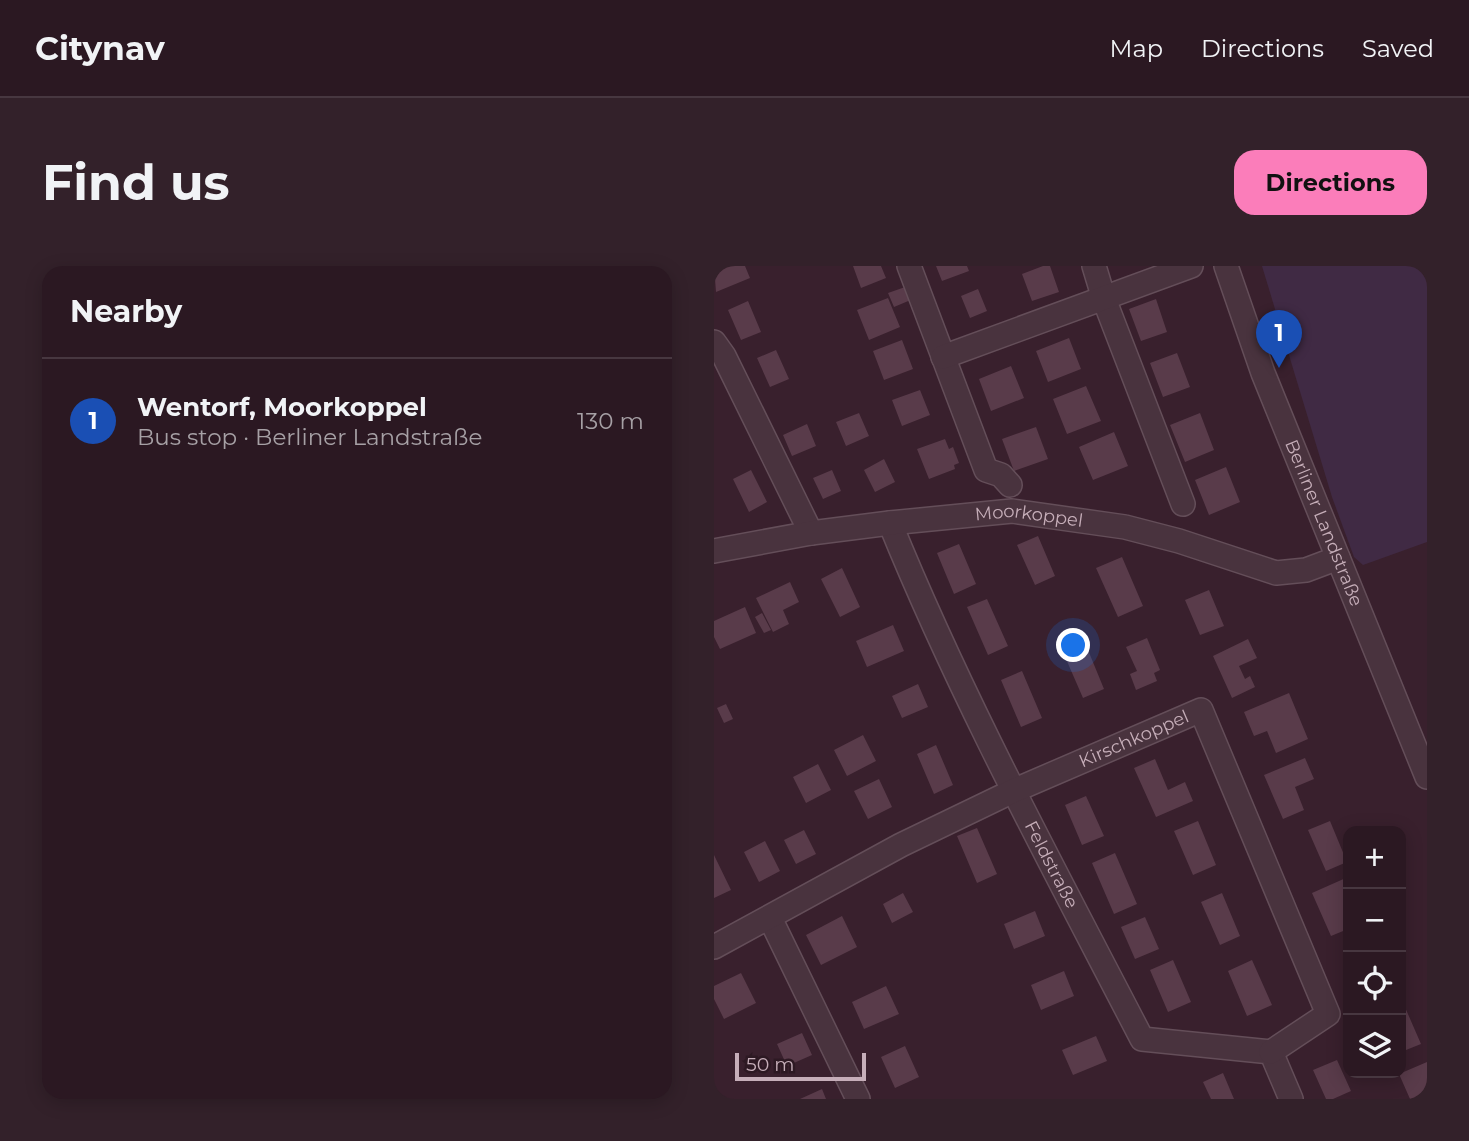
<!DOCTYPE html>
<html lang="en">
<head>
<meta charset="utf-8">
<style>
	:root { --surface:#2b1822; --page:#33212a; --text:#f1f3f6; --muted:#a6a0a5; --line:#473740; --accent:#fb7dba }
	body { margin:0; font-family:Montserrat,sans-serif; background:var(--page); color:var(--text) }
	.controls { position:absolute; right:21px; bottom:21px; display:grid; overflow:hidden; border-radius:14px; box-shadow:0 4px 18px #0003 }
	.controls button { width:63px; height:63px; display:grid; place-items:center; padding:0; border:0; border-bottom:2px solid var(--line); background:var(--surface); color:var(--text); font:35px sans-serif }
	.scale { position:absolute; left:21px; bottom:18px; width:131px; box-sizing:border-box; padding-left:7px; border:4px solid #c6aeb9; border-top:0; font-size:19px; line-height:24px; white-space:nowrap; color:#c6aeb9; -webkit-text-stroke:5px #2d1923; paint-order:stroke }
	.you { position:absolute; left:360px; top:380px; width:24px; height:24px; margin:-18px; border:5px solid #fff; border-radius:50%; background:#1a73e8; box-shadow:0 0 0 10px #1a73e833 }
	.badge { display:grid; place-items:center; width:46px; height:46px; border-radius:50%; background:var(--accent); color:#fff; font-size:23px; font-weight:700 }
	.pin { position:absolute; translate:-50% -58px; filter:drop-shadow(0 2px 4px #0008) }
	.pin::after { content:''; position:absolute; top:37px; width:24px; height:21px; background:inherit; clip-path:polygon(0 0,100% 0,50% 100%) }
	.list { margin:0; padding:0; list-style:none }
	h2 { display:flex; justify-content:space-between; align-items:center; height:91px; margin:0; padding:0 28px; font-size:30px }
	h2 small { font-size:23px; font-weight:400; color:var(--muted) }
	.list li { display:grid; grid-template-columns:46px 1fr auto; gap:21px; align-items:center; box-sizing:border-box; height:126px; padding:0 28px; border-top:2px solid var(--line) }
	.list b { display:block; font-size:26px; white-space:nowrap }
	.list p { margin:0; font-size:23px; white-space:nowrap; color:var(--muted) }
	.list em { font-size:23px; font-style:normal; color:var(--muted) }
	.icon { flex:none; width:38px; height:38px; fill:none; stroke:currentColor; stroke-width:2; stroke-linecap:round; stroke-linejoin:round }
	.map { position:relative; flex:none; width:713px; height:833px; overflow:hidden; border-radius:21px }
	header { display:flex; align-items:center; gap:42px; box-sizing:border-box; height:98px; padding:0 35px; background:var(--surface); border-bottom:2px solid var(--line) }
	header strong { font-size:33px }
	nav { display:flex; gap:38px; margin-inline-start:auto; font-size:24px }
	.intro { display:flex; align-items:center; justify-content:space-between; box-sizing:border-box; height:168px; padding:0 42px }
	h1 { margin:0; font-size:49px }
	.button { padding:18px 32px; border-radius:21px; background:var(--accent); color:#111; font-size:24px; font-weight:700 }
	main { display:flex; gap:42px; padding:0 42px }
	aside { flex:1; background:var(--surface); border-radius:21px; box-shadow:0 4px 18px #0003 }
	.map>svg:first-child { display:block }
	.green { fill:#402a44 }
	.building { fill:#593b4a }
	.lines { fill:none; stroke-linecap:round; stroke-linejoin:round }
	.minor-casing { stroke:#644e59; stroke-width:26 }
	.minor { stroke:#49333e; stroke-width:23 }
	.labels { text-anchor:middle; stroke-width:7; stroke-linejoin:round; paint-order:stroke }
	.street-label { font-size:18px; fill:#c6aeb9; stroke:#2d1923 }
</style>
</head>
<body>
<header>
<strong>Citynav</strong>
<nav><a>Map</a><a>Directions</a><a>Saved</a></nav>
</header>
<div class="intro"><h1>Find us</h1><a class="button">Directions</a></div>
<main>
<aside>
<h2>Nearby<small></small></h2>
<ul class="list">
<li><span class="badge" style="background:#1a4fb4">1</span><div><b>Wentorf, Moorkoppel</b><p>Bus stop · Berliner Landstraße</p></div><em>130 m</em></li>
</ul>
</aside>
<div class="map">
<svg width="713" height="833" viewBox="0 0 713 833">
	<rect width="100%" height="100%" fill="#39202d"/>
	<path class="green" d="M548,0H713V276L649,299L640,291L618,231Z"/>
	<path class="building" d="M0,0H31L36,12L2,26Z
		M139,0H167L172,12L147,22Z
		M222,0H253L255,5L228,15Z
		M329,0H336L345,26L318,35L308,8Z
		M194,20L199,33L180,41L174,27Z
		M264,23L273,45L256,52L247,30Z
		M174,32L186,61L155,74L143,44Z
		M442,33L453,66L427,75L415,43Z
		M34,35L47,66L27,74L14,44Z
		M355,72L367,103L334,116L322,85Z
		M188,74L199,103L170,114L159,85Z
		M62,84L75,113L56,121L43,92Z
		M463,87L476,121L449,131L436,97Z
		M297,100L310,132L277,145L265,113Z
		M372,120L387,155L353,168L339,133Z
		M206,124L216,149L188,160L178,134Z
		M145,147L155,170L132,180L122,156Z
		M486,147L500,184L471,196L456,159Z
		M93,158L102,180L78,190L69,169Z
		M322,161L334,193L300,205L288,173Z
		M400,166L414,200L379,214L365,181Z
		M231,173L235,183L239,181L245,197L240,199L241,203L215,213L203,183Z
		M170,193L181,216L161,226L150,204Z
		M512,201L526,236L495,249L481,214Z
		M37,204L53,236L35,246L19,213Z
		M118,204L127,225L109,233L99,212Z
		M324,270L341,310L321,319L303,279Z
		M245,278L262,318L240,328L223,287Z
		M408,291L429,340L404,351L382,302Z
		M128,302L146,341L126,351L107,313Z
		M76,316L85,336L69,344L75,358L59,366L42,332Z
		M495,324L510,360L486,369L471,334Z
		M273,333L294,380L274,389L253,341Z
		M31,341L42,367L6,383L0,371V355Z
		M48,347L57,364L50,367L41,351Z
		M179,359L190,385L153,401L142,375Z
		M433,372L446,404L440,407L443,415L422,424L416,408L423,405L412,381Z
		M534,373L543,392L525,400L531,413L536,410L541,421L518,432L499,390Z
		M374,384L390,423L369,432L352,393Z
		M308,405L328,452L307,461L287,414Z
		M204,418L214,441L188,452L178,430Z
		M575,427L594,473L562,487L553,465L540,470L530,446Z
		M12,438L19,453L10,457L3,442Z
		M149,469L162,495L133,510L120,484Z
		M222,479L239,519L220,528L203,488Z
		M591,492L600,513L581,521L590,544L569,553L550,509Z
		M441,493L454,524L471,516L479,535L442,551L420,502Z
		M104,498L117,524L92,537L79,511Z
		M165,513L178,541L154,553L140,525Z
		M372,530L390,570L368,579L351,539Z
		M484,555L502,599L479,609L460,565Z
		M616,555L633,596L612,605L594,564Z
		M263,562L283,608L263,617L243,570Z
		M90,564L102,588L82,598L70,574Z
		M51,575L66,605L45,616L30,586Z
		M401,587L423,638L400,648L378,597Z
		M0,589L17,624L0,632Z
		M634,611V639L631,641L634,649V663L617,670L598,627Z
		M189,627L199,646L178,657L169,638Z
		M508,627L526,670L506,679L487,636Z
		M321,645L331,670L300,683L290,658Z
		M128,650L143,681L107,699L92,669Z
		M431,651L445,683L421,693L407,661Z
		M459,694L477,736L454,746L436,704Z
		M538,694L558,739L533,750L514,705Z
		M350,705L360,730L327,744L317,719Z
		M27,707L42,737L10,753L0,733V720Z
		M172,720L185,748L150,763L138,736Z
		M687,732L707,778L687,786Z
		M88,767L98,789L73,800L63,778Z
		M382,770L393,795L359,809L348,784Z
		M191,780L205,811L181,822L167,791Z
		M623,794L637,825L619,833H612L599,804Z
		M713,796V833H696L685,808Z
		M509,807L520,833H497L489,816Z
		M108,823L112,833H86Z"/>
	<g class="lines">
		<g class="minor-casing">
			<g id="minor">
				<path d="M195,0L272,204L287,209L296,219"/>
				<path d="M380,0L390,33L469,238"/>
				<path id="s1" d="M512,0L549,107L713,511"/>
				<path d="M0,76L10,90L97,267"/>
				<path d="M229,91L477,0"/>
				<path id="s2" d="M176,257C248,434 340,603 428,773L557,786L577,833"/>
				<path id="s3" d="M0,285L97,267L176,257L298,245L411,261L465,275L562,307L592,304L624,292"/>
				<path d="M56,652L144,833"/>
				<path id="s4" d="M0,681L187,579L299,525L487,444L614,748L557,786"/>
			</g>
		</g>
		<use href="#minor" class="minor"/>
	</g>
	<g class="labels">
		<g class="street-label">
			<text dy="6" stroke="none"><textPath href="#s3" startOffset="318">Moorkoppel</textPath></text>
			<text dy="6" stroke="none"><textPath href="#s1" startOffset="275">Berliner Landstraße</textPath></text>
			<text dy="6" stroke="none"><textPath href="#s4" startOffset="469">Kirschkoppel</textPath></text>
			<text dy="6" stroke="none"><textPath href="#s2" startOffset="378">Feldstraße</textPath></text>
		</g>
	</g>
</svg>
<div class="controls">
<button>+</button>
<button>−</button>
<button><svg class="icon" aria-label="locate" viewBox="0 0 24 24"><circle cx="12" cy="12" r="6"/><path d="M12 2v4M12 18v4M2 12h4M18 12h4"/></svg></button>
<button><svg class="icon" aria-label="layers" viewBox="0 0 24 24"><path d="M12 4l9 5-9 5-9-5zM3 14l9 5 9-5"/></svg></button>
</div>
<div class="scale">50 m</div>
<div class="you"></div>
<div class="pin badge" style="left:565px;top:102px;background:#1a4fb4">1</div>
</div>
</main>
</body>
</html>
